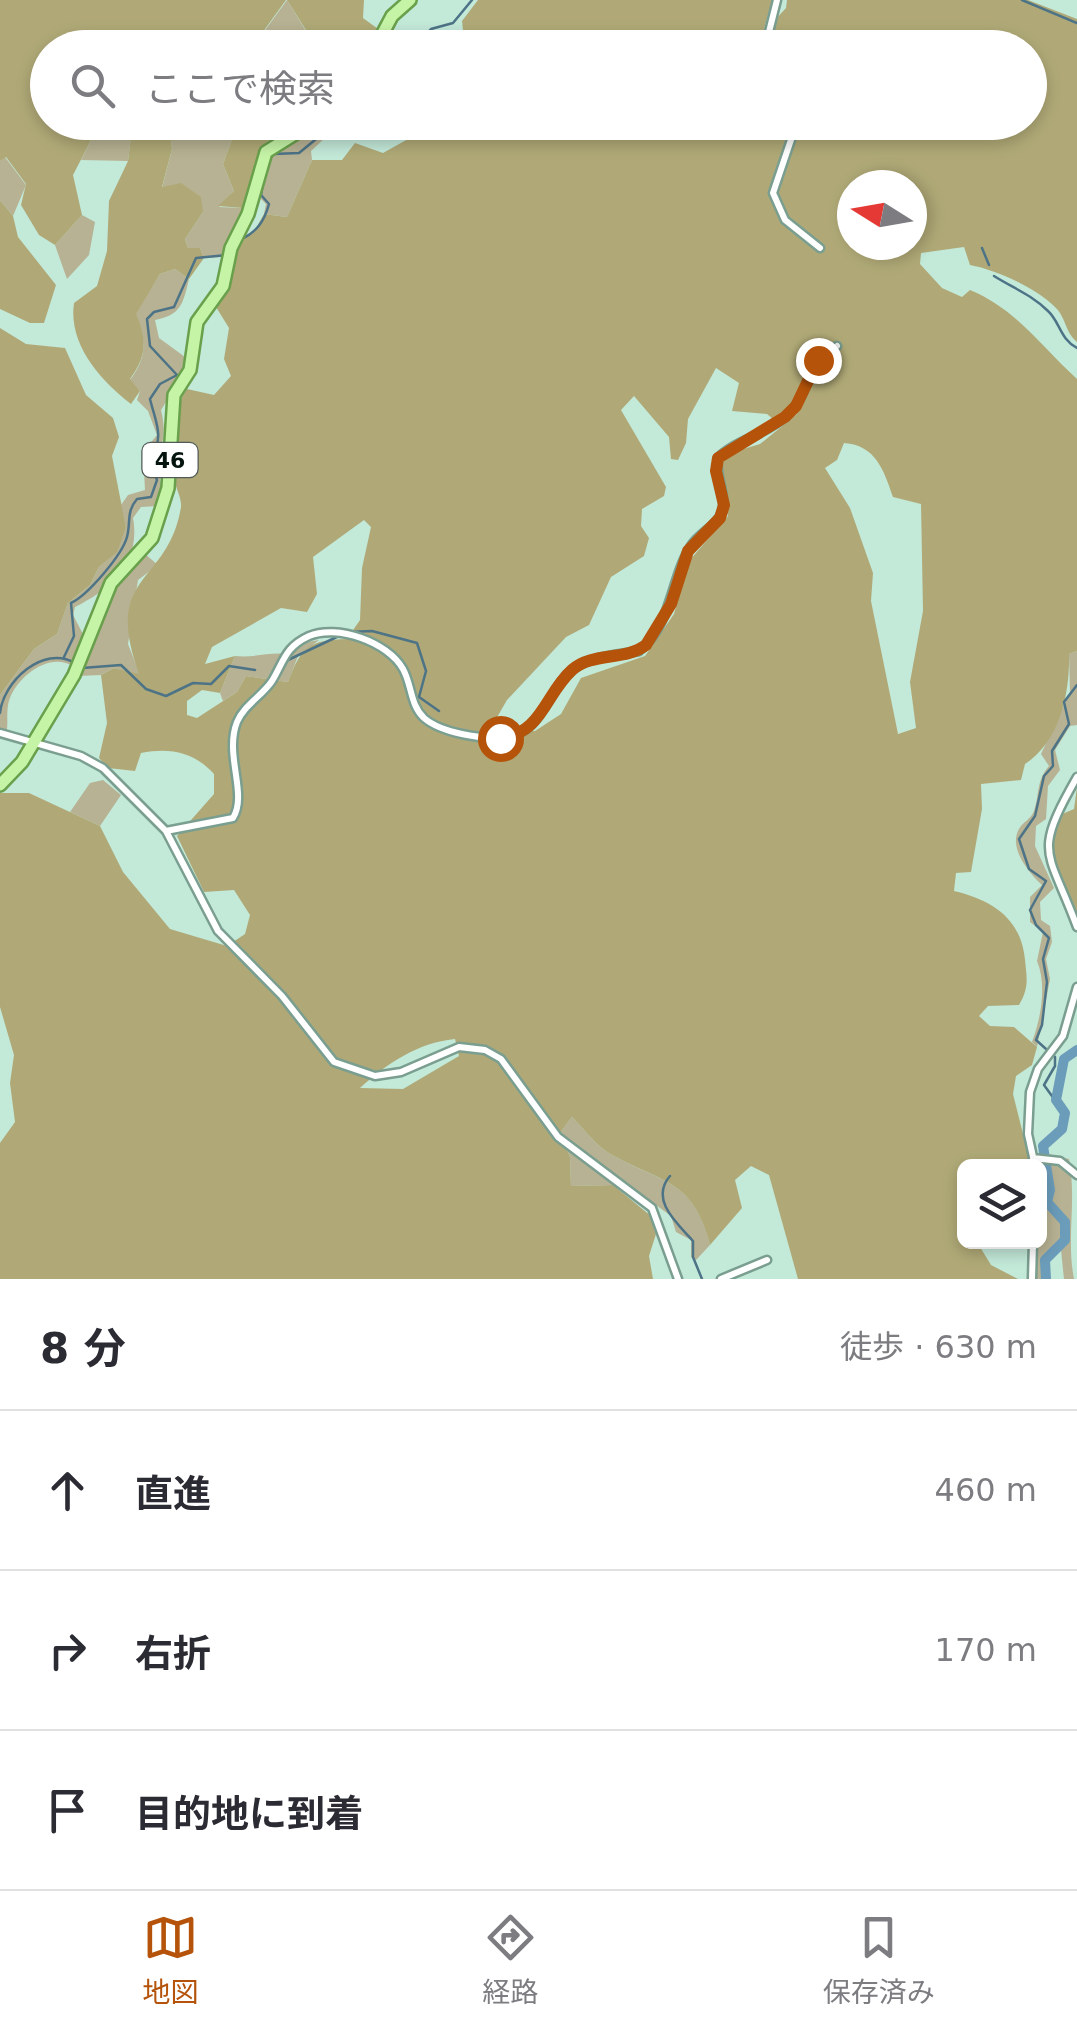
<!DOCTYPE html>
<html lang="ja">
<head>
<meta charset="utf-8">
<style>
	:root { --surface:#fff; --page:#f2f2f3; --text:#2b2b33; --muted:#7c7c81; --line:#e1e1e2; --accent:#b45309 }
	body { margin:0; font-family:"DejaVu Sans","Noto Sans JP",sans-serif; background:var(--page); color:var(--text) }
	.controls { position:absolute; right:30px; bottom:30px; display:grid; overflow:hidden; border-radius:15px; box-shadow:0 5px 15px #0003 }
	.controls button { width:90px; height:90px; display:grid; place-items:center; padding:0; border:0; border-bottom:2px solid var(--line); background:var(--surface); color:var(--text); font:50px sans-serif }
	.compass { position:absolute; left:837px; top:170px; width:90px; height:90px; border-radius:50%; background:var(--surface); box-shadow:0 5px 15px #0003; rotate:281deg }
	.stop { position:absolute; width:30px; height:30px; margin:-22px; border:8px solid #b45309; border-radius:50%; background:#fff }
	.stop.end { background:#b45309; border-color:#fff; box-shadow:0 2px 10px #0008 }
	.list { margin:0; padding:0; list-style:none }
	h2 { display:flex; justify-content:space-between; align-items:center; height:130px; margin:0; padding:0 40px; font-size:42px }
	h2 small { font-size:32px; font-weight:400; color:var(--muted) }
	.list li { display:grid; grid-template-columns:65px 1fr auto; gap:30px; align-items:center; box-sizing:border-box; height:160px; padding:0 40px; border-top:2px solid var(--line) }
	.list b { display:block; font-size:38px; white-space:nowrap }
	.list em { font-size:32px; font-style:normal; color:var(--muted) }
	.icon { flex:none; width:55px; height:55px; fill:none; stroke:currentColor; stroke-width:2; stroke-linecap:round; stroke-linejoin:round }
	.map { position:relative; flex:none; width:1077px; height:1279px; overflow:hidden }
	.search { position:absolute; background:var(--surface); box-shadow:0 5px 15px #0003; left:30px; right:30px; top:30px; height:110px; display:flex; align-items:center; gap:25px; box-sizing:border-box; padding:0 35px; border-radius:55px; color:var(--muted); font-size:38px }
	.sheet { height:610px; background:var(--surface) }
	nav { display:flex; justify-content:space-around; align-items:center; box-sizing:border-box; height:140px; border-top:2px solid var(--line); background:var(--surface); font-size:28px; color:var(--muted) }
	nav a { display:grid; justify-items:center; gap:5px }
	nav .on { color:var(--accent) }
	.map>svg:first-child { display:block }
	.green { fill:#b7b293 }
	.forest { fill:#b0a977; fill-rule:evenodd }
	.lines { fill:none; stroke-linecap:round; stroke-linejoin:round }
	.stream { stroke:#4d7387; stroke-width:2.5 }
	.river { stroke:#6b9cba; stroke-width:10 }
	.street-casing { stroke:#7a9e8f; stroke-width:11 }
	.primary-casing { stroke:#69a04b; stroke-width:16 }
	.street { stroke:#fff; stroke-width:6 }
	.primary { stroke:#c5f4a7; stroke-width:11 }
	.route { stroke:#b45309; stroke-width:12 }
	.labels { text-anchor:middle; stroke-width:10; stroke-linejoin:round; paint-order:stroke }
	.shield { fill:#fff; stroke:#515a57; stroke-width:2.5 }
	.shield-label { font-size:22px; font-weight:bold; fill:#06140f }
</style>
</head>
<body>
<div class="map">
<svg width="1077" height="1279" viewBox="0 0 1077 1279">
	<rect width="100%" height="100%" fill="#c3e9d9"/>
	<path class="green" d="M287,0L309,36L304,47L252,48Z
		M100,123H127L132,127L128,161L81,160Z
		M169,123H238L223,164L234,191L219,207L243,208L222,257L204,258L200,248H188L185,239L203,212L162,188L172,149Z
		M320,123H341L311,151L312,160L287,217L264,214L266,204L258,196L267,157Z
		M5,157L26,185L13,216L0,200V161Z
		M82,215L95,222L89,255L67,279L55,245Z
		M175,269L189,279C183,304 181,315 155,320L159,338L185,357L182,376L161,410C168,439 159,444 159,466C160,484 163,485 158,506L141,507L133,518C141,561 112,589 75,607L73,615L85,638L74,667C51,651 19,675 10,698C6,707 8,720 7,730L0,728V695L34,649L57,634L68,603L90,585L99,567L116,552L126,528L121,505L128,495L145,490L143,452L157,435L148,411L137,400L140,391L130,380C147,357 147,340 135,314L160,274Z
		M145,554L158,565L138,580L128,644L140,675L114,668L101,675L78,676L113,589Z
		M319,640L298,656L288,682L246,676L237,692L223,701L220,693L235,656C255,658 268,652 287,654L302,643Z
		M1077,651V725L1070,726L1055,750L1060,770L1048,786L1046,819L1036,826L1035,846L1054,888L1040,902L1041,920L1050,926L1052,942L1046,959L1050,979L1037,1047L1032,1042C1041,1018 1047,985 1037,961L1043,932L1030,922V897L1042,885C1029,873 1008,848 1019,829C1023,822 1031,819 1034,811C1040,793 1036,781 1049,766L1041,754L1070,692L1069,654Z
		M103,780L121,795L100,826L70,812L90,783Z
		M572,1117C584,1129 597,1147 612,1155C662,1183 695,1180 710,1245L696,1260L691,1257V1240L676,1232L671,1216L620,1179L613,1185L571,1186L570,1157L560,1133Z
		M1047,1154L1069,1159C1077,1201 1066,1238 1074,1279H1064L1061,1250L1048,1258V1279H1035L1036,1242H1040L1038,1162L1048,1163Z"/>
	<path class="forest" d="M0,0H286L252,47H222L220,44L218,48H48V122L100,123L73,175L82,215L55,245L39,235L21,205L26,184L6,157L0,161Z
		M287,0H364L363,18L378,29L367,47H304L309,35Z
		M478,0H772L763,33L786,8L787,0H1028L1077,19V342C1065,332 1066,318 1056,308C1036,288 997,270 970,265L964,247L921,253L920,264L942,288L962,297L970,290C1016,309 1041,346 1077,379V651L1069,654C1070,693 1060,741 1025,764L1021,780L981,784L982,809L971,872L956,873L954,891C992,900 1021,918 1025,960C1027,979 1029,988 1019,1005L988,1006L979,1016L990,1026L1014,1027L1037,1047L1032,1065L1016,1076L1013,1094L1031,1166H964V1242H977L991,1265L1018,1279H798L769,1175L751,1166L735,1180L742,1208L710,1245C694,1180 663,1183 612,1155C597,1147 584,1129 572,1117L560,1133L570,1157L571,1186L613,1185L651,1216L656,1234L649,1256L653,1279H0V1143L15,1122L10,1083L14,1055L0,1007V793H29L100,826L123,872L170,929L227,946L245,934L250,915L234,890L204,892L177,836L214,794V774C194,752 170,747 141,753L135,771L108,768L99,758L107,723L101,675L114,668L139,674C102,572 168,586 181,507C182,498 175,487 174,478C171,450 171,410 187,389L214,395L231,376L224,359L229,328L216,307L229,287L238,240L255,230L264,214L287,217L312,160H342L355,143L383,153L417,134L413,123L1030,122V48L487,47V42L463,30L462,21ZM852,185H912V245H852ZM716,368L739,383L732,411L767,414L773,419L791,406L797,414L760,444L727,454L721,467L728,516L689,561L674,614L645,656L581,678L561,714L535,731L492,726L507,700L566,637L589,625L611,577L644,556L649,538L641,526L642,509L664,496L666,487L621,410L634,396L669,437L671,459L678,460L686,443L688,419ZM844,443C876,445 884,471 893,497L921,504L923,611L910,682L916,728L898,734L871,601L873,573L850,508L825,468L837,460ZM364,520L371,527L362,568L360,620L347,639C309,640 301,647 288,682L246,676L237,692L197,718L187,715V701L202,690L220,693L235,656L205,664L212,647L281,608L307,612L317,594L313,557ZM455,1039L459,1056L403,1089L360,1088C388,1063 417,1043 455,1039Z
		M127,123H169L172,149L162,187L181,183L201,197L203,212L185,239L188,248H200L204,258L189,279L175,269L160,274L136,314C147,340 147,356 130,379L140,391L131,404C100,380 68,344 74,303L97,286L107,251L109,201L128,161L132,127Z
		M238,123H302L262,148L243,208L218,206L234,191L223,164Z
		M0,200L13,216L18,237L56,285L44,323H30L0,309Z
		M0,328L26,344L65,348L86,395L113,418L119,437L112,456L126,528L117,552L99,567L90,585L68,603L57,634L34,649L0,695Z
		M1077,787V918C1061,881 1044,854 1060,815L1074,809Z"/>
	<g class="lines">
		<path class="stream" d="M1022,0L1077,23
			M413,48L431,29L453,23L472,0
			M269,161L273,154L299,153L337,122
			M242,239C257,231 264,222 269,204L261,195L263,183
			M982,248L989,265
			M994,276C1013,288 1032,295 1048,311C1060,322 1060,339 1077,348
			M349,632L372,631L417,643L426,671L419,697L439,711
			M64,657L74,636L71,603C88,595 122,555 127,537C131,522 126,512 137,499L151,497L157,480L150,461C165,436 156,424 150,399L160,384L177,375L150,346L147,319L154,312L174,307L196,258L227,255
			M288,660L341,635
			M82,668L121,665L146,689L166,696L193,683L211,684L229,666L255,670
			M0,713C3,682 43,644 75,663
			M1057,1103L1044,1085L1055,1066V1057L1036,1040L1042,1025L1047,982L1043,959L1049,938L1036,925L1030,910L1046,881L1029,869L1019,839L1035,816L1044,776L1053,766L1052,751L1069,724L1064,702L1077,685
			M670,1176C649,1200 678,1224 693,1241V1257L702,1279"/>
		<path class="river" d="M1046,1279L1045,1260L1065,1240V1222L1047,1202L1050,1190L1043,1146L1062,1129L1065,1113L1056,1100L1064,1059L1077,1050"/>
		<g class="street-casing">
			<path id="street" d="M765,48L777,0
				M797,122L773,193L785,220L820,248
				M0,733L81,756L103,768L166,831L218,931L282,996L334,1062L375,1076L401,1072L459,1047L485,1050L501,1059L558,1137L652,1208L678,1279
				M1077,777C1032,856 1048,848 1077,927
				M166,831L233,818C248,794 224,755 237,722C244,705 262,696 272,681C284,661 285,647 309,636C337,624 388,642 403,669C412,685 410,705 424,718C441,733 484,740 505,737C543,733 548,689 573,669C590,656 618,655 639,651C672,625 670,579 691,546C699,533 717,526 722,512C727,494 715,476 718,458C734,441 767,434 786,416C812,394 802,366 837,346
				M1033,1158L1060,1161L1077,1175
				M1035,1166L1028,1134L1030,1092L1038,1069L1063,1036L1077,987
				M721,1279L767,1260
				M1032,1279L1033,1242"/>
		</g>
		<g class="primary-casing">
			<path id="primary" d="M375,48L392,16L410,0
				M0,785L22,762L74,675L111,583L152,538L168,488L174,395L190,370L197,322L223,286L231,248L248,214L266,152L314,122"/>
		</g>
		<use href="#street" class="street"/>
		<use href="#primary" class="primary"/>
	</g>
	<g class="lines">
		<path class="route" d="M500,738C542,734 545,694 572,670C592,652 625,661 646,645L671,604L688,551L720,518L724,505L716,471L718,458L785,417L796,406L818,360"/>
	</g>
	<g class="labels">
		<rect class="shield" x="142.5" y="443" width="55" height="34" rx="8"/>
		<g class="shield-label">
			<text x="170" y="468">46</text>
		</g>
	</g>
</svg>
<div class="controls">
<button><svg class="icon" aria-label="layers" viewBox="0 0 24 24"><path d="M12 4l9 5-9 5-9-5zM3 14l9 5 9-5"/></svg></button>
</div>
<svg class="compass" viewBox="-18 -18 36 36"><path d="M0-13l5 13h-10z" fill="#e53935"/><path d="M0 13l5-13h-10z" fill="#7c7c81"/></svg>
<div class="stop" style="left:500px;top:738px"></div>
<div class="stop end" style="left:818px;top:360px"></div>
<div class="search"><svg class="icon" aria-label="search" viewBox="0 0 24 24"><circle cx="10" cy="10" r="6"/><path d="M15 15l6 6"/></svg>ここで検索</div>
</div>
<section class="sheet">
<h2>8 分<small>徒歩 · 630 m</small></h2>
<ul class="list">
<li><svg class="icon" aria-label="ahead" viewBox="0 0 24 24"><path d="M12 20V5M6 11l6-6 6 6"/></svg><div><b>直進</b></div><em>460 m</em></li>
<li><svg class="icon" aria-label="right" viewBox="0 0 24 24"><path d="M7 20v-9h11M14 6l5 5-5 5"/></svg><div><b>右折</b></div><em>170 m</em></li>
<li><svg class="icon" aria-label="arrive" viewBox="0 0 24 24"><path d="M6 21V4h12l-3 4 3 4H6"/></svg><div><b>目的地に到着</b></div></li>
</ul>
</section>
<nav>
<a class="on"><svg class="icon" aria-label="map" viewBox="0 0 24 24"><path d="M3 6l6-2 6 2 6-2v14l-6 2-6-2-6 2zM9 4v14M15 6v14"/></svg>地図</a>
<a><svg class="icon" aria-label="directions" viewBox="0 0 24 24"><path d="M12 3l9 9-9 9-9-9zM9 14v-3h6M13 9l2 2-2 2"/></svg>経路</a>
<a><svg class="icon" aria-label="saved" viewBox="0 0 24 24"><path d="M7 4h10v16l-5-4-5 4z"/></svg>保存済み</a>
</nav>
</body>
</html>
